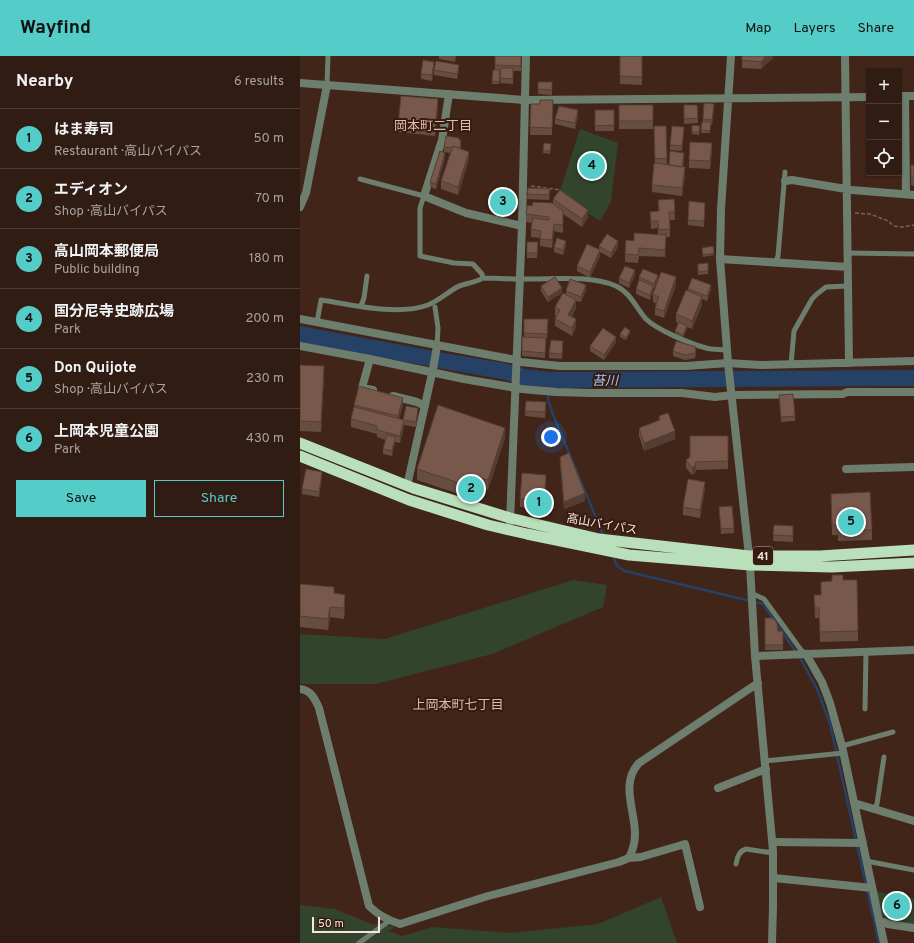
<!DOCTYPE html>
<html lang="en">
<head>
<meta charset="utf-8">
<style>
	:root { --surface:#311c13; --page:#39251c; --text:#f1f3f6; --muted:#a8a1a0; --line:#4c3a33; --accent:#54cdc8 }
	body { margin:0; font-family:Overpass,"Noto Sans JP",sans-serif; background:var(--page); color:var(--text) }
	.controls { position:absolute; right:12px; top:12px; display:grid; overflow:hidden; border-radius:0px; box-shadow:0 1px 3px #0004 }
	.controls button { width:36px; height:36px; display:grid; place-items:center; padding:0; border:0; border-bottom:1px solid var(--line); background:var(--surface); color:var(--text); font:20px sans-serif }
	.scale { position:absolute; left:12px; bottom:10px; width:68px; box-sizing:border-box; padding-left:4px; border:2px solid #f7e4dc; border-top:0; font-size:11px; line-height:14px; white-space:nowrap; color:#f7e4dc; -webkit-text-stroke:3px #361b10; paint-order:stroke }
	.you { position:absolute; left:251px; top:381px; width:14px; height:14px; margin:-10px; border:3px solid #fff; border-radius:50%; background:#1a73e8; box-shadow:0 0 0 6px #1a73e833 }
	.badge { display:grid; place-items:center; width:26px; height:26px; border-radius:50%; background:var(--accent); color:#111; font-size:13px; font-weight:700 }
	.pin { position:absolute; translate:-50% -50%; border:2px solid #fff; box-shadow:0 1px 4px #0006 }
	.list { margin:0; padding:0; list-style:none }
	h2 { display:flex; justify-content:space-between; align-items:center; height:52px; margin:0; padding:0 16px; font-size:17px }
	h2 small { font-size:13px; font-weight:400; color:var(--muted) }
	.list li { display:grid; grid-template-columns:26px 1fr auto; gap:12px; align-items:center; box-sizing:border-box; height:60px; padding:0 16px; border-top:1px solid var(--line) }
	.list b { display:block; font-size:15px; white-space:nowrap }
	.list p { margin:0; font-size:13px; white-space:nowrap; color:var(--muted) }
	.list em { font-size:13px; font-style:normal; color:var(--muted) }
	.actions { display:flex; gap:8px; padding:12px 16px }
	.actions a { flex:1; padding:9px 0; border:1px solid var(--accent); border-radius:0px; text-align:center; font-size:14px; color:var(--accent) }
	.actions .main { background:var(--accent); color:#111 }
	.icon { flex:none; width:22px; height:22px; fill:none; stroke:currentColor; stroke-width:2; stroke-linecap:round; stroke-linejoin:round }
	.map { position:relative; flex:none; width:614px; height:887px; overflow:hidden }
	header { display:flex; align-items:center; gap:24px; box-sizing:border-box; height:56px; padding:0 20px; background:var(--accent); color:#111 }
	header strong { font-size:19px }
	nav { display:flex; gap:22px; margin-inline-start:auto; font-size:14px }
	main { display:flex }
	aside { flex:1; background:var(--surface) }
	.map>svg:first-child { display:block }
	.green { fill:#32452c }
	.lines { fill:none; stroke-linecap:round; stroke-linejoin:round }
	.stream { stroke:#264166; stroke-width:2.5 }
	.river { stroke:#264166; stroke-width:16 }
	.path { stroke:#795f55; stroke-width:1.5; stroke-dasharray:4 2; stroke-linecap:butt }
	.service { stroke:#6d7e6e; stroke-width:5 }
	.minor { stroke:#6d7e6e; stroke-width:8 }
	.tertiary { stroke:#6d7e6e; stroke-width:8 }
	.trunk { stroke:#b9e0ba; stroke-width:11 }
	.wall { fill:#674c40 }
	.shaded-wall { fill:#543e34 }
	.building { fill:#78584b; stroke:#543e34 }
	.labels { text-anchor:middle; stroke-width:4; stroke-linejoin:round; paint-order:stroke }
	.shield { fill:#361b10; stroke:#bda89f; stroke-width:1 }
	.shield-label { font-size:11px; font-weight:bold; fill:#f7e4dc }
	.street-label { font-size:12px; fill:#f7e4dc; stroke:#361b10 }
	.neighbourhood-label { font-size:13px; fill:#dfbbac; stroke:#361b10 }
	.water-label { font-size:13px; font-style:italic; fill:#a5c9fb; stroke:#361b10 }
</style>
</head>
<body>
<header>
<strong>Wayfind</strong>
<nav><a>Map</a><a>Layers</a><a>Share</a></nav>
</header>
<main>
<aside>
<h2>Nearby<small>6 results</small></h2>
<ul class="list">
<li><span class="badge">1</span><div><b>はま寿司</b><p>Restaurant · 高山バイパス</p></div><em>50 m</em></li>
<li><span class="badge">2</span><div><b>エディオン</b><p>Shop · 高山バイパス</p></div><em>70 m</em></li>
<li><span class="badge">3</span><div><b>高山岡本郵便局</b><p>Public building</p></div><em>180 m</em></li>
<li><span class="badge">4</span><div><b>国分尼寺史跡広場</b><p>Park</p></div><em>200 m</em></li>
<li><span class="badge">5</span><div><b>Don Quijote</b><p>Shop · 高山バイパス</p></div><em>230 m</em></li>
<li><span class="badge">6</span><div><b>上岡本児童公園</b><p>Park</p></div><em>430 m</em></li>
</ul>
<div class="actions"><a class="main">Save</a><a>Share</a></div>
</aside>
<div class="map">
<svg width="614" height="887" viewBox="0 0 614 887">
	<rect width="100%" height="100%" fill="#412519"/>
	<path class="green" d="M280,73L318,87L311,146L300,165L259,138Z
		M273,524L307,529L303,551L192,598L76,628H0V578L85,583Z
		M577,836L614,842V868L588,864L581,858Z
		M361,841L377,887H0V849L35,853L74,869L77,867L95,871L89,875L102,880L133,871L210,877L298,868Z"/>
	<g class="lines">
		<path class="stream" d="M250,324L248,343L252,356L304,481
			M313,500L317,510L325,515L463,548L496,596
			M499,600L517,633L530,668L579,887"/>
		<path class="river" d="M0,278L144,305L203,315L224,321L250,324L614,322"/>
		<path class="path" d="M231,130L260,134
			M555,157L570,158L588,165L594,170L603,171L614,169"/>
		<path class="service" d="M27,29L28,0
			M60,123L124,140L120,152V200L154,207L173,208L182,218L183,222
			M547,197L614,198
			M475,207L478,200L485,116
			M61,250L64,242L67,220
			M135,251L138,272L137,290
			M17,266L21,244C53,249 98,260 128,249C138,245 147,237 157,231C165,227 175,227 183,222C195,222 207,223 219,223C249,224 287,218 316,230C331,237 336,252 346,263C357,274 391,288 406,292C413,294 420,293 427,294
			M491,308L494,275L512,243L517,238L526,231L548,230
			M451,537L464,543L501,594L506,598
			M565,653L566,596
			M542,690L593,676
			M465,705L543,697
			M574,753L577,748L584,701
			M566,805L614,814
			M436,808C437,801 439,795 446,793L473,797
			M59,887L89,865"/>
		<path class="minor" d="M545,0L549,307
			M149,38L142,84L124,140L166,157L222,170
			M605,40L606,138
			M485,125L492,124L552,134L614,139
			M0,151L6,137L27,29
			M420,203L548,211
			M0,263L216,304L221,306L260,310H386L428,307L460,309L614,305
			M0,290L70,303L164,323L222,333L256,336L290,337H382L415,341L432,339L543,338L547,336H614
			M70,303L62,332L73,334
			M93,340L117,346L125,350
			M546,413L614,411
			M107,430L133,313L137,290
			M506,598L522,626L530,647L542,690L584,887
			M455,600L614,594
			M418,732L466,713
			M554,747L614,765
			M473,786L563,787
			M329,802L341,801L385,788L400,851
			M474,822L572,832
			M579,864L588,868L614,872"/>
		<path class="tertiary" d="M431,0L421,153L420,203L428,307L450,509L455,600L473,795V850L472,887
			M0,27L225,44L569,41
			M599,40H614
			M210,466L222,170L226,0
			M0,633C11,634 15,643 19,652L69,850C78,859 87,864 100,868L188,840L319,806L329,802C333,794 335,787 335,778C335,754 320,727 339,707L458,627"/>
		<path class="trunk" d="M0,387L113,432L210,462L299,483L449,500H520L614,494
			M0,400L109,444L188,469L227,478L329,499L450,509L532,511L614,507"/>
	</g>
	<path class="wall" d="M139,0H156L155,6L139,3Z
		M195,0H221V15H213V28L200,27L201,14H200L199,28H192L193,14H195Z
		M320,0H342V29L320,28Z
		M442,0H473V2L461,13L442,12Z
		M134,11L132,25L121,23V18Z
		M134,14H159L157,23L134,19Z
		M238,26H252V39L238,38Z
		M253,44L252,79H230L231,48H240Z
		M319,49H353V73H319Z
		M384,49H397L398,67L384,68Z
		M138,51L135,80L98,76V69Z
		M414,53L412,69H411L410,77H401L402,66H403V63Z
		M295,54H314V75H295Z
		M278,60L275,73L255,68V63Z
		M392,69L400,70L399,79L392,78Z
		M354,70H366L367,109H369L384,102L383,111L385,118L382,140L352,136V129L355,108Z
		M384,76L382,95L370,94V89Z
		M159,84L161,89V93L169,103L158,139L141,133V125L150,97L144,96V91Z
		M244,87L251,88L250,98L243,97Z
		M412,95L410,113L389,112V104Z
		M145,102L136,133L130,131V126Z
		M614,109V130L611,129V122Z
		M228,132L250,133L249,144L227,143Z
		M253,143L288,162L282,171L263,158V177L254,175L252,192L240,190V182L231,181V173L232,167L226,166V158L232,150L253,148Z
		M374,143L375,164H370V181H366L365,201L339,200L338,207L325,206V198L334,185L358,179V172L351,173L350,156L359,155Z
		M405,152L404,171L388,169V164Z
		M266,190L263,199L254,196V191Z
		M299,190L318,191L311,202L300,196V200L290,222L277,215V210L299,194Z
		M238,192L237,202H227V197Z
		M402,192L414,197V199L403,201Z
		M408,207V218L398,219V208Z
		M335,219L329,232L319,227V222Z
		M339,221L358,224L354,233L353,232V236L350,244L336,238V233L339,225Z
		M376,229L364,262L355,259V252L357,248L353,246V238Z
		M241,230L262,237L248,246L241,235Z
		M388,233L411,234L407,245L402,243V249L392,273L387,271V273L383,281L375,277V275L378,267L376,266V258L388,235Z
		M286,234L281,246L276,245V252L272,261L276,271L272,280L255,270V263L256,260L255,259V251L266,238V235Z
		M224,263H248L247,283H246L245,302L222,300V295L224,281Z
		M330,277L326,284L320,281V278Z
		M316,286L304,304L290,295V290Z
		M263,290L262,303L249,302V297Z
		M373,295L396,296L395,302L385,304L373,300Z
		M0,309L24,321L21,376L0,375Z
		M479,339L495,360V365L481,366Z
		M54,349H103L99,363L103,364L118,358L116,371L104,369V371L100,387L95,386L92,400L83,398V393L85,384L77,381V378L51,371V363L54,351Z
		M246,351L245,362L225,360V355Z
		M359,360L375,383L344,395L339,380V372L359,365Z
		M428,380V413L396,414V416L392,419L386,412V404Z
		M205,382L188,434L178,431L174,443L117,424V413Z
		M260,401L285,445L264,453L260,408Z
		M22,421L19,441L2,438V433Z
		M246,427L244,453L220,451V443Z
		M405,433L400,462L383,459V451Z
		M531,438L572,474V484L538,485V479H532Z
		M419,451L434,472V477L421,478Z
		M474,469L493,470V486L473,485Z
		M532,519L543,524L558,575V585L520,586L519,562H515L514,539H521L532,525Z
		M0,528L34,537L45,549L44,563L30,561L28,574L0,571Z
		M465,562L478,575H483V594H465Z"/>
	<path class="shaded-wall" d="M466,0H473V2L461,13V6Z
		M134,6V11L132,25V19Z
		M159,9V14L157,23V18Z
		M138,43V51L135,80V72Z
		M278,54V60L275,73V67Z
		M169,96V103L158,139V131Z
		M145,97V102L136,133V128Z
		M385,111V118L382,140V132Z
		M288,154V162L282,171V163Z
		M254,168V175L252,192V184Z
		M266,185V190L263,199V194Z
		M318,185V191L311,202V197Z
		M300,194V200L290,222V216Z
		M335,214V219L329,232V227Z
		M358,219V224L354,233V228Z
		M376,221V229L364,262V255Z
		M286,229V234L281,246V241Z
		M411,229V234L407,245V240Z
		M353,230V236L350,244V239Z
		M262,232V237L248,246V241Z
		M402,241V249L392,273V265Z
		M276,244V252L268,267V259Z
		M276,263V271L272,280V272Z
		M387,270V273L383,281V279Z
		M330,275V277L326,284V282Z
		M316,281V286L304,304V299Z
		M396,291V296L395,302V297Z
		M24,310V321L21,376V366Z
		M103,342V349L98,368V360Z
		M118,352V358L116,371V366Z
		M104,364V371L100,387V380Z
		M205,372V382L188,434V424Z
		M375,375V383L344,395V387Z
		M95,381V386L92,400V395Z
		M396,408V416L392,419V412Z
		M22,416V421L19,441V436Z
		M246,419V427L244,453V445Z
		M178,421V431L174,443V432Z
		M405,426V433L400,462V454Z
		M285,437V445L264,453V446Z
		M45,539V549L44,563V552Z
		M30,551V561L28,574V563Z"/>
	<path class="building" d="M195,0H221V10L195,9Z
		M320,0H342V21L320,20Z
		M442,0H466L461,6L442,4Z
		M123,4L134,6L132,19L121,18Z
		M136,5L159,9L157,18L134,14Z
		M201,12H213V23L200,22Z
		M193,14H200L199,26L192,25Z
		M238,26H252V34L238,33Z
		M101,40L138,43L135,72L98,69Z
		M240,44H253L252,72L230,71L231,48H240Z
		M404,47L414,48L412,64L403,63Z
		M319,49H353V65H319Z
		M384,49H397L398,62L384,63Z
		M259,50L278,54L275,67L255,63Z
		M295,54H314V69L295,70Z
		M402,66H411L410,75L401,74Z
		M392,69L400,70L399,76H392Z
		M354,70H366L367,102L355,103Z
		M372,70L384,71L382,90L370,89Z
		M146,80L159,82V84H161L160,92L153,90L152,92L144,91Z
		M390,86L412,87L410,105L389,104Z
		M244,87L251,88L250,95H243Z
		M153,90L169,96L158,131L141,125Z
		M140,95L145,97L136,128L130,126Z
		M370,95L384,97L382,111L369,109Z
		M354,107L385,111L382,132L352,129Z
		M611,109H614V122H611Z
		M228,132L250,133L249,139L227,138Z
		M260,134L288,154L282,163L253,143Z
		M374,143L375,156H369L370,173L359,174L358,165H351L350,156L359,155L358,144Z
		M389,145L405,147L404,165L388,164Z
		M233,146L252,147L263,155V169L254,168L252,184L240,183L241,175L231,173L233,162L249,164V161L226,158L227,149L232,150Z
		M334,177L366,179L365,194L339,192L338,199L325,198L326,184L334,185Z
		M307,178L318,185L311,197L299,190Z
		M257,182L266,185L263,194L254,191Z
		M227,186H238L237,197H227Z
		M287,188L300,194L290,216L277,210Z
		M413,190L414,197L403,199L402,192Z
		M408,207V215L398,216V208Z
		M325,210L335,214L329,227L319,222Z
		M343,213L358,219L354,228L339,221Z
		M361,216L376,221L364,255L355,252L359,241L353,238Z
		M255,221L262,232L248,241L241,230Z
		M392,222L411,229L407,240L388,233Z
		M270,223L286,229L281,241L266,235Z
		M339,224L353,230L350,239L336,233Z
		M386,234L402,241L392,265L376,258Z
		M263,237L276,244L268,259L276,263L272,272L255,263L260,254L255,251Z
		M224,263H248L247,278L224,277Z
		M379,266L387,270L383,279L375,275Z
		M325,271L330,275L326,282L320,278Z
		M303,272L316,281L304,299L290,290Z
		M222,281L246,282L245,297L222,295Z
		M251,284L263,285L262,298L249,297Z
		M376,285L396,291L395,297L385,299L373,295Z
		M0,309L24,310L21,366L0,365Z
		M59,330L103,342L98,360L54,349Z
		M493,338L495,360L481,361L479,339Z
		M226,345L246,346L245,356L225,355Z
		M138,349L205,372L188,424L178,421L174,432L117,413Z
		M106,350L118,352L116,366L103,364Z
		M54,351L104,364L100,380L77,374V370L51,363Z
		M368,357L375,375L344,387L339,372L360,364L359,360Z
		M87,379L95,381L92,395L83,393Z
		M390,380H428V405L395,406L396,408L392,412L386,404L390,401Z
		M269,397L285,437L264,446L260,401Z
		M6,413L22,416L19,436L2,433Z
		M222,417L246,419L244,445L220,443Z
		M388,423L405,426L400,454L383,451Z
		M570,436L572,474L538,475V469H532L531,438Z
		M432,450L434,472L421,473L419,451Z
		M474,469L493,470V480L473,479Z
		M532,519H543V524H557L558,575L520,576L519,552H515L514,539H521V526L532,525Z
		M0,528L34,531V537L45,539L44,552L30,551L28,563L0,560Z
		M465,562H473L477,567L478,575H483V589H465Z"/>
	<g class="labels">
		<rect class="shield" x="453" y="491" width="20" height="18" rx="3"/>
		<g class="shield-label">
			<text x="463" y="504">41</text>
		</g>
		<g class="street-label">
			<text transform="translate(302 468) rotate(10)" y="4">高山バイパス</text>
		</g>
		<g class="neighbourhood-label">
			<text x="133" y="74">岡本町二丁目</text>
			<text x="158" y="653">上岡本町七丁目</text>
		</g>
		<g class="water-label">
			<text x="305" y="329">苔川</text>
		</g>
	</g>
</svg>
<div class="controls">
<button>+</button>
<button>−</button>
<button><svg class="icon" aria-label="locate" viewBox="0 0 24 24"><circle cx="12" cy="12" r="6"/><path d="M12 2v4M12 18v4M2 12h4M18 12h4"/></svg></button>
</div>
<div class="scale">50 m</div>
<div class="you"></div>
<div class="pin badge" style="left:239px;top:447px">1</div>
<div class="pin badge" style="left:171px;top:433px">2</div>
<div class="pin badge" style="left:203px;top:146px">3</div>
<div class="pin badge" style="left:292px;top:110px">4</div>
<div class="pin badge" style="left:551px;top:466px">5</div>
<div class="pin badge" style="left:597px;top:850px">6</div>
</div>
</main>
</body>
</html>
